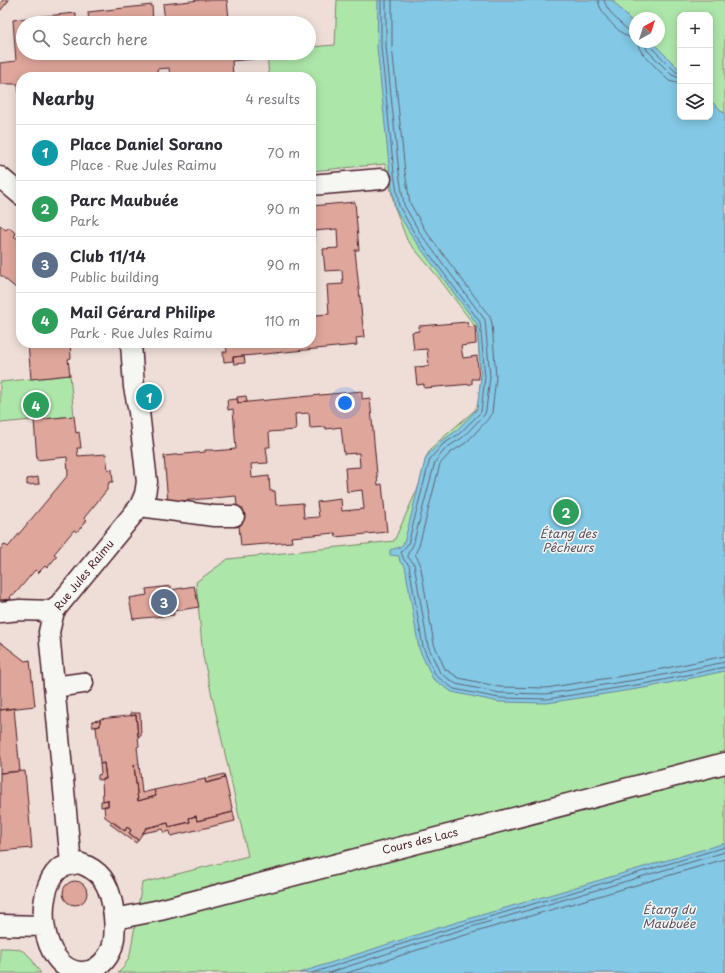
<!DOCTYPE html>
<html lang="en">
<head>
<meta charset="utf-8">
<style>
	:root { --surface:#fff; --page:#f7f7f7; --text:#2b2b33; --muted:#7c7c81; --line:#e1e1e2; --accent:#2563eb }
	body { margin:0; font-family:"Playpen Sans",sans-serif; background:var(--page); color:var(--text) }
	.controls { position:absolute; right:12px; top:12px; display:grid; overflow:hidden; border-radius:8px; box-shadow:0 2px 10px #0003 }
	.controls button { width:36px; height:36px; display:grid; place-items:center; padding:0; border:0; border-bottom:1px solid var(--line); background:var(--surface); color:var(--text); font:20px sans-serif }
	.compass { position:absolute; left:629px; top:12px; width:36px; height:36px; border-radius:50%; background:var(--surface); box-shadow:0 2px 10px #0003; rotate:39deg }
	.you { position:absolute; left:345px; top:403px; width:14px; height:14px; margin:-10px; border:3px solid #fff; border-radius:50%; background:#1a73e8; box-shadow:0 0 0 6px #1a73e833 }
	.badge { display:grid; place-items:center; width:26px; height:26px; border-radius:50%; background:var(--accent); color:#fff; font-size:13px; font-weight:700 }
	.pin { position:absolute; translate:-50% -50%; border:2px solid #fff; box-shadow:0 1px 4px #0006 }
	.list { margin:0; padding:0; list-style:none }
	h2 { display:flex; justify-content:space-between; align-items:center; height:52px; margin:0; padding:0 16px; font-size:17px }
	h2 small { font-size:13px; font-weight:400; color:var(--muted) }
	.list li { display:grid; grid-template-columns:26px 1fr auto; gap:12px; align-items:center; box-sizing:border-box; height:56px; padding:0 16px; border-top:1px solid var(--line) }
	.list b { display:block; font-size:15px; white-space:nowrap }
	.list p { margin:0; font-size:13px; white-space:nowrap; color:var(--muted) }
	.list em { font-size:13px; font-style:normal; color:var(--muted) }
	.icon { flex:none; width:22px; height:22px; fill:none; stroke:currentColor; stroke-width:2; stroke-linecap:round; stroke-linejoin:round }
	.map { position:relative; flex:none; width:725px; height:973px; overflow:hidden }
	.search { position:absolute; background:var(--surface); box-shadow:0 2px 10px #0003; left:16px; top:16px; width:300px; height:44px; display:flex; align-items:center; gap:10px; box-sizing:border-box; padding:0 14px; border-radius:22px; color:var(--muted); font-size:15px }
	.panel { position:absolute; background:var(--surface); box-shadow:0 2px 10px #0003; left:16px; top:72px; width:300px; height:276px; border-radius:16px }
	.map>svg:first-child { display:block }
	.green { fill:#ade6a9; stroke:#7c826a; fill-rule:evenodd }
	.water { fill:#83c8e5; stroke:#6c849b }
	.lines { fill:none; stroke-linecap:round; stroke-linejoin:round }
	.shore { stroke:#616375; stroke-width:1 }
	.building { fill:#dfa69b; stroke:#4a1f2b; fill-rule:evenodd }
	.minor-casing { stroke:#4a1f2b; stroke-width:23 }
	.minor { stroke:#f6f6f2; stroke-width:20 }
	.labels { text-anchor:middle; stroke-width:3; stroke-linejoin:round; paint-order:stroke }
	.street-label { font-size:11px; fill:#4a1f2b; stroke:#f6f6f2 }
	.water-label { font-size:12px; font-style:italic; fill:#5b5263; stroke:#f6f6f2 }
</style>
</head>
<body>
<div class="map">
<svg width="725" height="973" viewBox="0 0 725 973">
	<rect width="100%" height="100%" fill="#efded8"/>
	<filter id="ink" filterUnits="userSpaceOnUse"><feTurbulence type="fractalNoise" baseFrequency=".025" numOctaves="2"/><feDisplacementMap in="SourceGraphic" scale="8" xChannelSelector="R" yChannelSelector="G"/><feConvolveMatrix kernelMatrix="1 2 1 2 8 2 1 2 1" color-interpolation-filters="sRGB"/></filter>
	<g filter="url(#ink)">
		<path class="green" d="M337,0H725V973H118L124,967L130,955L142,883L248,856L203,656L196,582L228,559L394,541L420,483L426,457L432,447L475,410L478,404L481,377L477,329L438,277L407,240L395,208L385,164L311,171V77H269L267,53H309V47L335,45ZM680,15H710V117H680ZM635,18H659V42H635Z
			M70,375L74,416L0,423V382Z
			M0,948C11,948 22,947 30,957C34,962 36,968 41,973H0Z"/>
		<path class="water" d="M378,0H612L635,25V42H652L680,70V117H710V100L725,114V671L650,687L547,703L499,702L452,692L433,679L419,649L405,566L400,562L399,556L390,555V550L400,547L404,543L426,457L440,442L456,431L477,409L481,377L477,324L413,238L395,208L390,174L377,47Z
			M725,843V973H299L441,927Z"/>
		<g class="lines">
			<path class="shore" d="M381,0V47L394,173L399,206L416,236L480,322L485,377L481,412L459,434L442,445L430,459L408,544L401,552L404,560L409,565L423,647L436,676L454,689L499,698L547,699L649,683L725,667
				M386,0V47L399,173L404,205L420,233L485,320L490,377L486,410L485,414L462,438L446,448L435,462L413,545L408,553V557L414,564L428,646L440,673L456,684L500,693L546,694L648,678L725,662
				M392,0V46L405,172L410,203L425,230L490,317L492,323L496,377L492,413L488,419L467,442L450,453L440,464L419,546L415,554L420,563L434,644L445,669L459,678L500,687L546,688L647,672L725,656
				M598,0C599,13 622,38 635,39
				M604,0C605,9 626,32 635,33
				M638,42L639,48L643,54L669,81L680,84
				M644,42L647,50L672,75L680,78
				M649,42L651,47L676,72L680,73
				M312,973L442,931L725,847
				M328,973L444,935L725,852
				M347,973L445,941L725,859"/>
		</g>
		<path class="building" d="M3,0H9L0,11V3Z
			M201,0H227L229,19L189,23H165L163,4Z
			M152,5L153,23H89L88,12Z
			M76,13V23H36L35,17Z
			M35,17L36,23H23V53H79V55L93,54L92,53H254V59L232,61L233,77H170L169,68L157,69L158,77H21V117L18,84H0V63L16,61L13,20Z
			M229,19V23H189Z
			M355,202L359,250H355L364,337L356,338L357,345L233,357V361L224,362L223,352H227L226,343H311V318H315V315L329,314L327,285L343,284L342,270L325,271L323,249L338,248L337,229L314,231L315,242H311V206Z
			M0,225L6,230L9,227L16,234L14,236L21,241V292L0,275Z
			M467,322L468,327L475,326L476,344L461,346L463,358L477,356L479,379H472V384L424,388V384L417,385L415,367L429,366L427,349L414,350L412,332L419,331V326Z
			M28,343H70L71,358L68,359L70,375L31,379Z
			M244,356L245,363L234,364L233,357Z
			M362,391V399L370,398L378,485L382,484L387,532L336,537L335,533L291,537L292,542L241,546L236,496L168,502L164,456L205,452V450H214V451L236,449L233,409L228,410L227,400L237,399L238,403ZM309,413L310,428L326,427V429L341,427L344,454L359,453L360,467L345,468L347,492L362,490L364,509L342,511L341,499L317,502L319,517L304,518L303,503L276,505L275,491H270L269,476L252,478L251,464L268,463L266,447H270L269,432L296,430L295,414Z
			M246,396L247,402L238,403L237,397Z
			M74,416L76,433L79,432L81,448H77L78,456L106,454L108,470L112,469L113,482H109L107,490L84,518L87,520L77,532L74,530L54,554L57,556L47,568L45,566L38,573L35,570L16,593L10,596L11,599L0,600V550L4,544L8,547L68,475L67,457L37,460L34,420Z
			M38,477L39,484L27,485V479Z
			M171,586V590L194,586L199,607L173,611L174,615L133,619L129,598L147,595L146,589Z
			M0,642L25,661L30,660L35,706L0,710Z
			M14,708L20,771L0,773V710Z
			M130,713H140L141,736H138L136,715L131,716Z
			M136,715L139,746L137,747L139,764L134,765L138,801L156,796L154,790L205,779L206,783L225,778L233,812L197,821L196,816L189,818L190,822L169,827L168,823L146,828L138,840L129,833L131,830L127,827L125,831L105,817L104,806H108V800L103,801L102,779H106L104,763L100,764L96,727L100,726V719Z
			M100,720V726L93,727L92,721Z
			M104,763L106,779L98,780V775L101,774L100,764Z
			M139,764L142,793L154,790L156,796L138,801L134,765Z
			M25,771L32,848L0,851V773Z
			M224,774L225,778L206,783L205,779Z
			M108,800V806L101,807V801Z
			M233,812L235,821L171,836L170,831L164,833L163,829L143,833L146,828L168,823L169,827L190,822L189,818L196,816L197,821Z
			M112,821L125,831L127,827L131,830L129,833L138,840L136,843L110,824Z
			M63 893a12 12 0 1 1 24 0a12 12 0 1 1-24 0Z"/>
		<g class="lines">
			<g class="minor-casing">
				<path id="minor" d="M0,177L21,195
					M311,185L381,179
					M140,506L214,516H234
					M0,612L20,610L54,611
					M54,687L83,683
					M79,863C88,866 96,870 102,878C114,894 120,939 108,956C102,965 92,973 80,972C40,968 33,892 59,869C65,865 73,864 79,863Z
					M71,864L49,632L54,611L140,506L145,494L147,482L139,412L134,387L131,343
					M115,919L160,910L725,763
					M0,925L44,926"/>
			</g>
			<use href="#minor" class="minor"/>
		</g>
	</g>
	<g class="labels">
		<g class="street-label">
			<text transform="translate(84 575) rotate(-51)" y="4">Rue Jules Raimu</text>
			<text transform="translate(420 841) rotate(-14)" y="4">Cours des Lacs</text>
		</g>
		<g class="water-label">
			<text x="568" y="538">Étang des<tspan x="568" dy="14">Pêcheurs</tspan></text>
			<text x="669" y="914">Étang du<tspan x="669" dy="14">Maubuée</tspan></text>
		</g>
	</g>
</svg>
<div class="controls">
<button>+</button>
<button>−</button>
<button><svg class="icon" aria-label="layers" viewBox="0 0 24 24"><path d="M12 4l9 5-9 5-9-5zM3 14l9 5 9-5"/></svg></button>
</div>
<svg class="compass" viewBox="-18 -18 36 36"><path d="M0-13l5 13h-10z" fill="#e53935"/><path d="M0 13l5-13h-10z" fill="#7c7c81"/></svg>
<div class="you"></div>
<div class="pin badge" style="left:149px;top:397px;background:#0f9aa8">1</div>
<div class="pin badge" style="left:566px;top:512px;background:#2e9e5b">2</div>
<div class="pin badge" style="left:164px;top:602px;background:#5c6f8a">3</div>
<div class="pin badge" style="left:36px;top:405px;background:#2e9e5b">4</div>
<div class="search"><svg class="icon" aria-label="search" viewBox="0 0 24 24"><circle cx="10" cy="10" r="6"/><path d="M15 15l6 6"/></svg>Search here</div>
<section class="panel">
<h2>Nearby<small>4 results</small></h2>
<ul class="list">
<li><span class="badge" style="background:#0f9aa8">1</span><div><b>Place Daniel Sorano</b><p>Place · Rue Jules Raimu</p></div><em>70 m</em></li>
<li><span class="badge" style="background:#2e9e5b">2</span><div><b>Parc Maubuée</b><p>Park</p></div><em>90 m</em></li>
<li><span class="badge" style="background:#5c6f8a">3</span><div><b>Club 11/14</b><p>Public building</p></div><em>90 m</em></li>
<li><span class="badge" style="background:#2e9e5b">4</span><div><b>Mail Gérard Philipe</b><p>Park · Rue Jules Raimu</p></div><em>110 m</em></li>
</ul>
</section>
</div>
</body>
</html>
